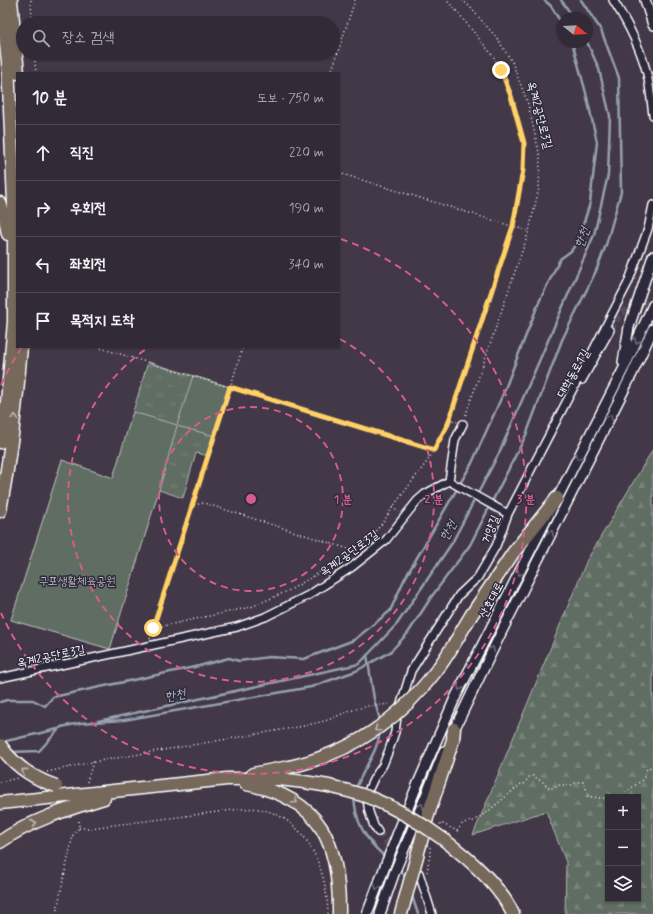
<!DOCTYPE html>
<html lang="ko">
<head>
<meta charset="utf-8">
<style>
	:root { --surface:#322a36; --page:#3a323e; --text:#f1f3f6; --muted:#a8a7ad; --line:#4d4651 }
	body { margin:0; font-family:Mynerve,"Poor Story",sans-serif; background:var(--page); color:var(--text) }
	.controls { position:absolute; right:12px; bottom:12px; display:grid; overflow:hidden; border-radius:0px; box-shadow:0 1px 3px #0004 }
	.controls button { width:36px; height:36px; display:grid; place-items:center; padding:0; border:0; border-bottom:1px solid var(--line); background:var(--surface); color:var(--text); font:20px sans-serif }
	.compass { position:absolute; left:557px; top:12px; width:36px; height:36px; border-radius:50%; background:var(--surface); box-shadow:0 1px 3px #0004; rotate:108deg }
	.stop { position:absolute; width:12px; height:12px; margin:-9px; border:3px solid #ffd166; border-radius:50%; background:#fff }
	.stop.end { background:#ffd166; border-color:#fff; box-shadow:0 1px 4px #0008 }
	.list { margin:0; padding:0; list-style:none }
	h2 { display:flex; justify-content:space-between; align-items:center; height:52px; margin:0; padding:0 16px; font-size:17px }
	h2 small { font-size:13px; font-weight:400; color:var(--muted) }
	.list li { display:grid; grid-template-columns:26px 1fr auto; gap:12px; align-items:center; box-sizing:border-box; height:56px; padding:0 16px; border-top:1px solid var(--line) }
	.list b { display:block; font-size:15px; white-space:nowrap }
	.list em { font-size:13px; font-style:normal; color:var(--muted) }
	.icon { flex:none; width:22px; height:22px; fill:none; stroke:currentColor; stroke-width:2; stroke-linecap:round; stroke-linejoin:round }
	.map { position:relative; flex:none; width:653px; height:914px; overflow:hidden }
	.search { position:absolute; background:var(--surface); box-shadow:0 1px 3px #0004; left:16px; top:16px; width:324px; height:44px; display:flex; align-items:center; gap:10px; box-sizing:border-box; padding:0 14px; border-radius:22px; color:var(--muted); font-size:15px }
	.panel { position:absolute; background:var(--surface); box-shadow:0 1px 3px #0004; left:16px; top:72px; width:324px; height:276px; border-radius:0px }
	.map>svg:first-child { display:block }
	.forest { fill:url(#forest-firs); stroke:#b0b6b1; fill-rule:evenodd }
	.park { fill:url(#park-tufts); stroke:#b0b6b1 }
	.pitch { fill:#606d63; stroke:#b0b6b1 }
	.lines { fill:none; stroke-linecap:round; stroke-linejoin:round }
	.stream { stroke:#96a0af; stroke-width:2.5 }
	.minor-tunnel { stroke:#564c5a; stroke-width:7; stroke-dasharray:7 3.5; stroke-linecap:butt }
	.minor-casing { stroke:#fff; stroke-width:10 }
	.tertiary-casing { stroke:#fff; stroke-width:12 }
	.trunk-casing { stroke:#fff; stroke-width:15 }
	.path { stroke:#fff; stroke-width:1.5; stroke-dasharray:1 3; stroke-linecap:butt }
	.minor { stroke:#2f2a3d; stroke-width:7 }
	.tertiary { stroke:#2f2a3d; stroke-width:9 }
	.trunk { stroke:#76695c; stroke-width:12 }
	.tertiary-bridge-casing { stroke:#fff; stroke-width:12; stroke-linecap:butt }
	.trunk-bridge-casing { stroke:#fff; stroke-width:15; stroke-linecap:butt }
	.tertiary-bridge { stroke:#2f2a3d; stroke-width:9 }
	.trunk-bridge { stroke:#76695c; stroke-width:12 }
	.oneway { stroke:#6d6a77 }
	.oneway2 { stroke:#c1bcb6 }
	.route { stroke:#ffd166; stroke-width:5 }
	.ring { fill:none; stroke:#d45d8c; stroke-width:2; stroke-dasharray:7 5 }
	.labels { text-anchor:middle; stroke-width:3; stroke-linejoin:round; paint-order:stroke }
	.street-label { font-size:12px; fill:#fff; stroke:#2f2a3d }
	.park-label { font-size:12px; fill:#b0b6b1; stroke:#2f2a3d }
	.water-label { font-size:13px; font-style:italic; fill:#b0b7c3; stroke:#2f2a3d }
	.centre { fill:#d45d8c; stroke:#2f2a3d; stroke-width:2 }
	.ring-label { font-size:12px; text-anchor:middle; font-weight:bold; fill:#d45d8c; stroke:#2f2a3d; stroke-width:3; stroke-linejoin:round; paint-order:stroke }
</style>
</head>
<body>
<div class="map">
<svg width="653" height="914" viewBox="0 0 653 914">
	<defs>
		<pattern id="forest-firs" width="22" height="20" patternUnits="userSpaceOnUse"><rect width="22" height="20" fill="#606d63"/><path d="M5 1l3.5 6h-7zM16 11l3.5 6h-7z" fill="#78837a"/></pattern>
		<pattern id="park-tufts" width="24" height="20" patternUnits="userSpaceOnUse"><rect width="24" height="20" fill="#606d63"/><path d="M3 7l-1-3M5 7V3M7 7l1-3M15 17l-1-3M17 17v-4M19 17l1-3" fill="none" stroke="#78837a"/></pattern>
	</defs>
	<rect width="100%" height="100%" fill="#433848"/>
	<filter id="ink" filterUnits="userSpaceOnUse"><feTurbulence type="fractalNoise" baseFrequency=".025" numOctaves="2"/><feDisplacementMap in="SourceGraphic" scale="8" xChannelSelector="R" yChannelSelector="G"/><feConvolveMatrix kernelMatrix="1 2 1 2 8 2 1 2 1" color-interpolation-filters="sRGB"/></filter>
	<g filter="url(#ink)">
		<path class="forest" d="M653,449V914H565L566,862L546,811L473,835L587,560ZM608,797H638V899H608Z"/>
		<path class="park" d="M148,362L230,387L209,456L196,453L183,498L159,490L110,649L11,620L62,460L113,478Z"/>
		<path class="pitch" d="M193,376L230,387L215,436L177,426L159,490L110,649L11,620L62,460L113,478L133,412L177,425Z"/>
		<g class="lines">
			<path class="stream" d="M544,0L551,6L563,26
				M561,0L574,18
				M367,655L374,699L380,720
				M0,702L7,700H33L45,706L53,697L199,666L229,658L239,661L269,657L304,659L354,640L390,611L404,580L472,463L503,394L539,302L560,259L571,251L578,241L590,203L597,142L586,93L572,42
				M98,721L359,664L397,624L452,543L499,453L594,235L608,175L610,116L599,69L587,42
				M2,742L58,729
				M10,752L39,751L61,727L80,723L124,720L311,687L356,671L390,652L408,633L432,596L470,545L526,435L562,340L596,271L606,245L621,192L619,78L601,30L581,0
				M356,789C362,769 378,753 380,731
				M354,795C355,821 364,838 383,855C393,863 401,867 406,879
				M411,893L418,914"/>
			<path class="minor-tunnel" d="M610,330L621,313L642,304L653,303
				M378,832L391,847L415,869"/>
			<g class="minor-casing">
				<path id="minor" d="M613,0C627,22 641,49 647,74C650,87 651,101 653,115
					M582,380L610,330
					M449,481L508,514
					M0,678L237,627L265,617L309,595L352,567L386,540L417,501L425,494L449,481L455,440L463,424
					M378,832L374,826L369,812L366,795L374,778L383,765L389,750L395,732L397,717L411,671L459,595L478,577L496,546L508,514L628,283L648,229L653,205
					M419,873L432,914"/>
			</g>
			<g class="tertiary-casing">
				<path id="tertiary" d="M645,0L653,25
					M623,362L629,327L653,256
					M452,734L502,631L632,374L653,329
					M397,835L416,788L455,698L626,364L653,305
					M407,842L444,751
					M367,914L387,861
					M380,914L395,871"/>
			</g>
			<g class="trunk-casing">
				<path id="trunk" d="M11,0L18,73
					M0,203L5,218L8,234
					M0,442L7,402L14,322V203L8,62L1,0
					M0,511C10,457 17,402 21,347
					M472,614L513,553L557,498
					M253,774L289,767
					M246,784C321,798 340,843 339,914
					M0,803L227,779H279L304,782L329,786
					M443,839C468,858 499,884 513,914
					M0,842C31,820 68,809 104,798
					M420,845L427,818L453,740L454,729
					M401,914L404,903"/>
			</g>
			<path class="path" d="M31,0L32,23
				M462,0L469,6L497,38L512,62L528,104L540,157L539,188L529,231L465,417
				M34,53L36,73
				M331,73L355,0
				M339,173L528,231
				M97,347L434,450
				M449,419L457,422
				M194,505L204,503L352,550C370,539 382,526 392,508L399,512
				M392,508L429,459L448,424L513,226L523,170L524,143L511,96L501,70L493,56L468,25L454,8L446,0
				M154,628L251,607L290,590L325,569L352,550
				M150,639L243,347
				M47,772L93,762L304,726L328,720L349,711L368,706L391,704
				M0,782L18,778
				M87,782L93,762
				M619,797C628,792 634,785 643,780L646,770L653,765
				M440,825L441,823L457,831L463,823L473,821L486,813L521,784H524L529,777L533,776L543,782L550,789L560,785H571L577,782H583L586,786L587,796L599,798H608
				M79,828H90L241,809C247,809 253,808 259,809C308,818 327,870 328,914
				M427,872L430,854V847
				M56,914L73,835L79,828V818"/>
			<use href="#minor" class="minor"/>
			<use href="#tertiary" class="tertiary"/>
			<use href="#trunk" class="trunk"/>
			<g class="tertiary-bridge-casing">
				<path id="tertiary-bridge" d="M387,861L397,835
					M395,871L407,842"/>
			</g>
			<g class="trunk-bridge-casing">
				<path id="trunk-bridge" d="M0,745C14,766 32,778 56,786
					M289,767C351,753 398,721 436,671C450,653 460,633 472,614
					M329,786C344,790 359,793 373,799C398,809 421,823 443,839
					M404,903L420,845"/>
			</g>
			<use href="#tertiary-bridge" class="tertiary-bridge"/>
			<use href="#trunk-bridge" class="trunk-bridge"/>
		</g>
		<defs><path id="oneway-chevron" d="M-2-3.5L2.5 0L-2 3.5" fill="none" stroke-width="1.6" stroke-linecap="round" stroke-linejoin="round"/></defs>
		<g class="oneway">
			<use href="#oneway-chevron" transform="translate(637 341) rotate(116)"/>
			<use href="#oneway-chevron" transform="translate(610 417) rotate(-63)"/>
			<use href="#oneway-chevron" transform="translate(579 457) rotate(117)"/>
			<use href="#oneway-chevron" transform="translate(551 533) rotate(-63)"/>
			<use href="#oneway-chevron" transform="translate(520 573) rotate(118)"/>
			<use href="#oneway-chevron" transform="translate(492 649) rotate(-64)"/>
			<use href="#oneway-chevron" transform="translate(460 688) rotate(116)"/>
			<use href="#oneway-chevron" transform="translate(421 806) rotate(-68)"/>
			<use href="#oneway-chevron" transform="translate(377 887) rotate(110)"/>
		</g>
		<g class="oneway2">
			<use href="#oneway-chevron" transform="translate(15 417) rotate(-82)"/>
			<use href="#oneway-chevron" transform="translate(377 729) rotate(145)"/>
			<use href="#oneway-chevron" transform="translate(24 771) rotate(-143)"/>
			<use href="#oneway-chevron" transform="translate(295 801) rotate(35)"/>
			<use href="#oneway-chevron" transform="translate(34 823) rotate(-24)"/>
		</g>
	</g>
	<g class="lines" filter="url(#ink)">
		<path class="route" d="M153,628L230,387L434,450L436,446L448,424L456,399L513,226L523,170L524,143L511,96L501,70"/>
	</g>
	<g class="ring">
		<circle cx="251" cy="499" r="92"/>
		<path d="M340 339A183 183 0 1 1 149 347"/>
		<path d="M1 385A275 275 0 0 1 22 347M341 239A275 275 0 1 1 1 613"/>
	</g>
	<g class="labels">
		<g class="street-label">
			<text transform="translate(540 115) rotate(75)" y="4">옥계2공단로3길</text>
			<text transform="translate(573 373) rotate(-60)" y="4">대학동로1길</text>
			<text transform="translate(490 529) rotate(-67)" y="4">거양길</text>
			<text transform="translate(349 553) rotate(-36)" y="4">옥계2공단로3길</text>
			<text transform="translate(491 600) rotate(-62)" y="4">산호대로</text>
			<text transform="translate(51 656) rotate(-12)" y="4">옥계2공단로3길</text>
		</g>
		<g class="park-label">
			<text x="77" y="585">구포생활체육공원</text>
		</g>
		<g class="water-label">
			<text transform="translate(581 237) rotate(-70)" y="5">한천</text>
			<text transform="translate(447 530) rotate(-61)" y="5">한천</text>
			<text transform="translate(175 694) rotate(-12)" y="5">한천</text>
		</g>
	</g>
	<circle cx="251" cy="499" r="6" class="centre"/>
	<g class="ring-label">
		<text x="343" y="503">1 분</text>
		<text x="434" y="503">2 분</text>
		<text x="526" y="503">3 분</text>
	</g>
</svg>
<div class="controls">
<button>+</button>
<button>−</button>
<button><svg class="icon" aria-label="layers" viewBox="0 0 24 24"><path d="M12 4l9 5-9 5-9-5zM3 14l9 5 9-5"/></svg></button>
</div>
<svg class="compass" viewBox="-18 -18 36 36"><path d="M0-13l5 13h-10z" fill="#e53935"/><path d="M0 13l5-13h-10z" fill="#a8a7ad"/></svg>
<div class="stop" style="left:153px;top:628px"></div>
<div class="stop end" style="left:501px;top:70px"></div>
<div class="search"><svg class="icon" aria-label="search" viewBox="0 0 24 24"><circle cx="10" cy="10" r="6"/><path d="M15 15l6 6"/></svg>장소 검색</div>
<section class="panel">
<h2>10 분<small>도보 · 750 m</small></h2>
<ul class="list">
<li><svg class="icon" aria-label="ahead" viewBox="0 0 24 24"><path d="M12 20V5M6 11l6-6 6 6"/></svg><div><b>직진</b></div><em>220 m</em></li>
<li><svg class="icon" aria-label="right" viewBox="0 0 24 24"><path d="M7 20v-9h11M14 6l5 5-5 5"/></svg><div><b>우회전</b></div><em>190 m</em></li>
<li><svg class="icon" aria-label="left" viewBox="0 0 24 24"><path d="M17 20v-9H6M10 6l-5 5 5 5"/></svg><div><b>좌회전</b></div><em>340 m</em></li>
<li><svg class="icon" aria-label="arrive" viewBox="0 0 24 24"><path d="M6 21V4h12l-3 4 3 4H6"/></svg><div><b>목적지 도착</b></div></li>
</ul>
</section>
</div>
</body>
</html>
